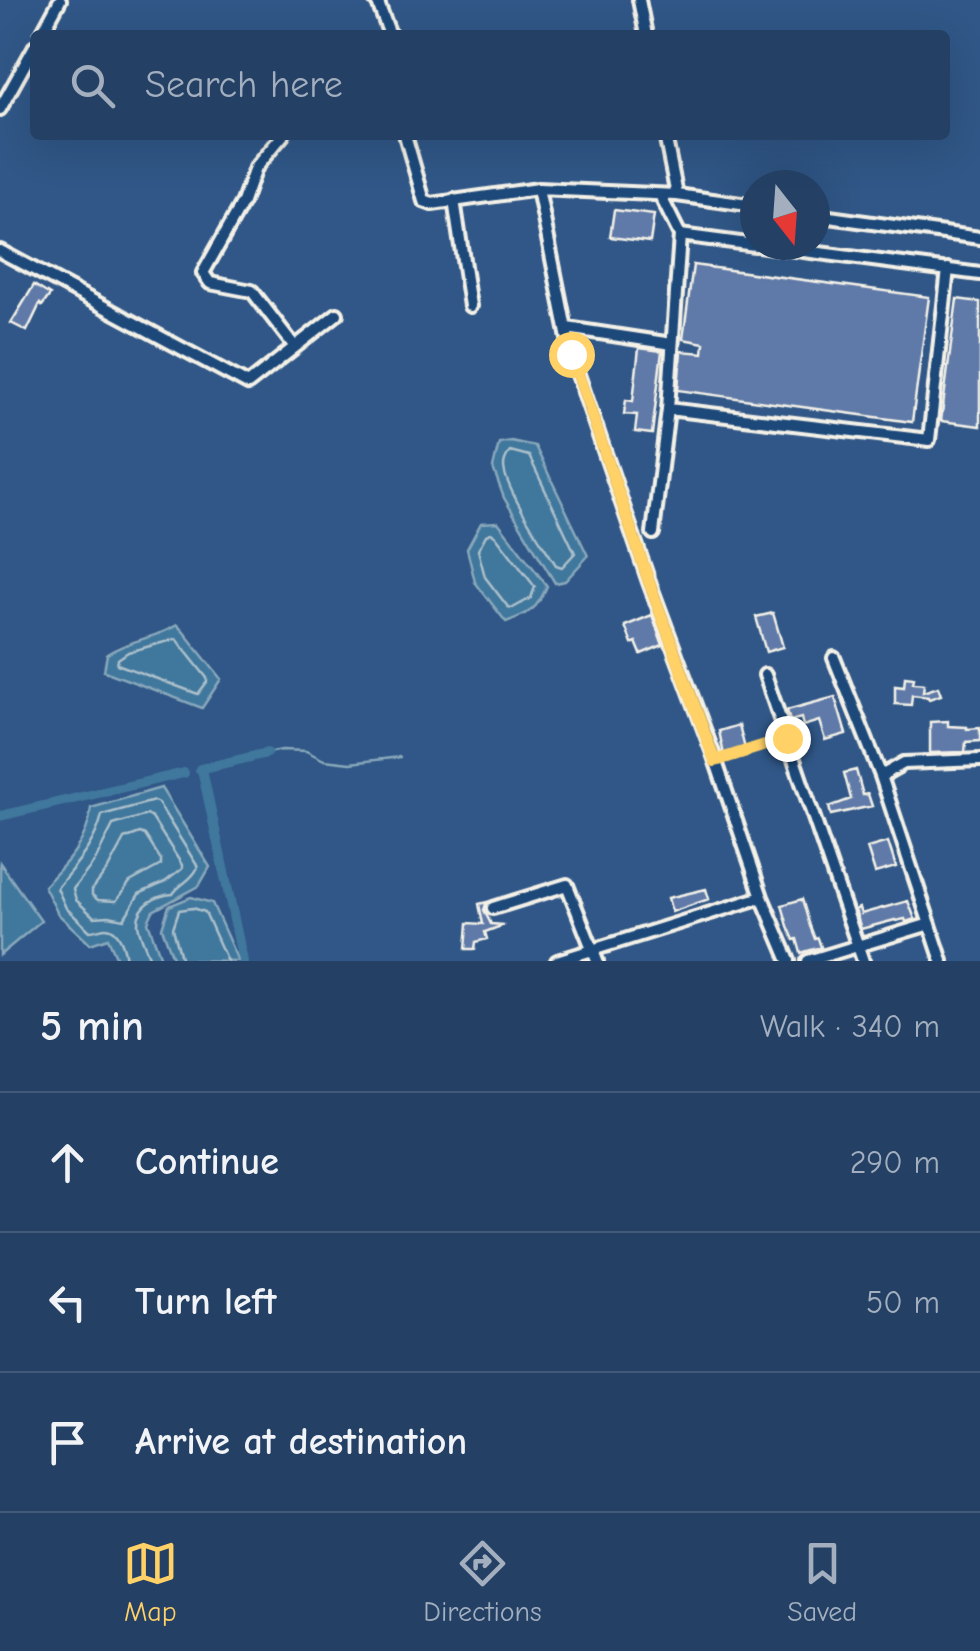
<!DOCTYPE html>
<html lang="en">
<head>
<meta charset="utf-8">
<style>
	:root { --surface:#244165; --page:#2c486b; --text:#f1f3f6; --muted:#a3afbf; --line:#415a79; --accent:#ffd166 }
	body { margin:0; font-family:"Comic Neue",sans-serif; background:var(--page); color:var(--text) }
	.compass { position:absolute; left:740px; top:170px; width:90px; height:90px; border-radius:50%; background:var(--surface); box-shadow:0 10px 40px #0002; rotate:163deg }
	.stop { position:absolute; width:30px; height:30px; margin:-22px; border:8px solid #ffd166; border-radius:50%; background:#fff }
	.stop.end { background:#ffd166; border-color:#fff; box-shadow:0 2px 10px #0008 }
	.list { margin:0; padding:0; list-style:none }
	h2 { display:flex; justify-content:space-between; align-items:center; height:130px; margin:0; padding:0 40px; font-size:42px }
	h2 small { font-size:32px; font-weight:400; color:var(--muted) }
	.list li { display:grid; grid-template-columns:65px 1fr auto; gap:30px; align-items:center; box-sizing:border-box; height:140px; padding:0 40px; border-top:2px solid var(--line) }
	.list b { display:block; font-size:38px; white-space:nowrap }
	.list em { font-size:32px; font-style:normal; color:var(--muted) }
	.icon { flex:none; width:55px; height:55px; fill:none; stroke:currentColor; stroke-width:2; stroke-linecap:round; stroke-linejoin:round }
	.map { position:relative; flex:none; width:980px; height:961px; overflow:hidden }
	.search { position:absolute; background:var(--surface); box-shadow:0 10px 40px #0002; left:30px; right:30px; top:30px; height:110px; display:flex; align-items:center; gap:25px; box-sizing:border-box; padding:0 35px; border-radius:10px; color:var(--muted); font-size:38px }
	.sheet { height:550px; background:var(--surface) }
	nav { display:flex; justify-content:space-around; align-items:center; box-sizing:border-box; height:140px; border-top:2px solid var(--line); background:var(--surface); font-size:28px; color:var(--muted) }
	nav a { display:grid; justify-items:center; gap:5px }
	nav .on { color:var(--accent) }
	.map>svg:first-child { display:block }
	.water { fill:#41779d; stroke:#89a8bb; stroke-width:2.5 }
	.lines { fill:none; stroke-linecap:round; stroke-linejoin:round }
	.shore { stroke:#acc0ca; stroke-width:2.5 }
	.stream { stroke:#89a8bb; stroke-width:2.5 }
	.canal { stroke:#41779d; stroke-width:10 }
	.building { fill:#5f7aa8; stroke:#f4f1e8; stroke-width:2.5 }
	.street-casing { stroke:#f4f1e8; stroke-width:18 }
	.path { stroke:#f4f1e8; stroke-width:2.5; stroke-dasharray:8 8; stroke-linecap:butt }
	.street { stroke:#1f4a7a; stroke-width:10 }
	.route { stroke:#ffd166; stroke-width:12 }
</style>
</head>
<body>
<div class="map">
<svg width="980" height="961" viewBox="0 0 980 961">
	<rect width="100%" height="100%" fill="#305787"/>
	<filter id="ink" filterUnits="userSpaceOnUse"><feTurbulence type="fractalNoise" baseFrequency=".01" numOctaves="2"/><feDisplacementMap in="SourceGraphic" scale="20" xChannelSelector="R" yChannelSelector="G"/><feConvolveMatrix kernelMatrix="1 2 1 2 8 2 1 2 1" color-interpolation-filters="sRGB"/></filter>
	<g filter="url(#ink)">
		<path class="water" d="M511,441L535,446L588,556L565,581L555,583L504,498L493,468L499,443Z
			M498,522L547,586C537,610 530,613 506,622L475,582L467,549L481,523Z
			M177,625L183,631L221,679L202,708L104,671L107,654C130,639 155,639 177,625Z
			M161,788L210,867L199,886L153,911L148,922L162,961H118L108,938L90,944L58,914L44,886C66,864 89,840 91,808Z
			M0,863L41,921L0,955Z
			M191,897L212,903L238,961L174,960L162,928L169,906Z"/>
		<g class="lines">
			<path class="shore" d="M510,451L529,456L575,553L562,567L556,565C543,544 504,488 504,466C504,459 507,456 510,451Z
				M491,533L495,535L535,587L531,598L513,608L508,607L485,577L478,550L486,535Z
				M176,639L207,678V682L198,694L117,664L118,659L128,652Z
				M147,815L152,818L182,865V869L165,882L139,894L124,919L109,916L94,917L76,900L73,889L95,861L113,825Z
				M140,833L145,835L161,860V865L130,882L116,901L98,900L92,895V890L108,869L124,839Z
				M126,961C125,950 120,928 106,928C101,928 96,931 90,931L66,908L57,888C75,865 95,845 102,815L154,801L158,803L198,867C192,881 180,883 173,894C158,895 139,904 138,922C138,934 147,950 151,961
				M182,961L173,928L179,910L193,908L205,912L227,961"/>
			<path class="stream" d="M267,753L282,750L306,751L324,760L350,763L400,757"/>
			<path class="canal" d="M200,769L267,753
				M202,769L243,961
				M0,816L184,773"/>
		</g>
		<path class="building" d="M614,210L654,215L650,242L610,237Z
			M693,265L929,297L912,422L678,390L681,351L703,353L704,343L683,339Z
			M34,285L50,295L42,306L40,304L27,331L11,323Z
			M957,299L980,302V426L941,421Z
			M639,348L662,351L652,434L635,432L637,415L624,414L626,400L633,401Z
			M773,613L783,647L766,652L756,617Z
			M652,615L663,645L641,654L636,642L632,644L625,626Z
			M905,677L914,678L913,683L924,684L923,692L938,687L941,695L929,699L928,697L912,695L911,705L895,704V686L904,687Z
			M835,697L846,734L825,740L819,721L803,726L801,718L790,721L787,710Z
			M948,721V726L967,727V729L980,728V741L966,742L965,752L930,753V722Z
			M739,725L745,749L724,755L719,731Z
			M856,770L863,795L868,794L872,806L831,815L829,807L851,799L844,773Z
			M888,842L896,867L875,873L867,848Z
			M706,889L709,899L672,912L668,898Z
			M802,899L810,926L815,939L818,938L821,947L801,953L797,939L794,940L788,926L782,905Z
			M908,901L915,919L906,922L905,919L896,921L895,920L861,929L855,910L859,908L861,914Z
			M487,902L484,910L491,924L504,925L485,932L487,939L476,942L475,949H466L468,923L483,924L479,904Z"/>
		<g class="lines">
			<g class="street-casing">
				<path id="street" d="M375,0L378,3L390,35
					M639,0L646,35
					M41,35L60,0
					M0,109L35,46
					M283,135L255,168L243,202L203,273L210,283L252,291L295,347
					M405,135L424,201L432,204L538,189
					M665,135L677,195L755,206
					M677,195L538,189L571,354L649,582L714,756L762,897L789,961
					M454,200L470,306
					M815,215L980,238
					M680,235L755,245
					M758,245L980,274
					M0,251L248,384L337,314
					M567,328L672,344
					M668,409L929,440L948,269
					M653,533L668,409L680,235L660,195
					M834,658L881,776L942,961
					M765,675L863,961
					M881,776L904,763L980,760
					M493,908L567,885L597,961
					M557,961L762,897
					M808,961L930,924"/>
			</g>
			<path class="path" d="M726,757L776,741"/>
			<use href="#street" class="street"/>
		</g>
	</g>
	<g class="lines" filter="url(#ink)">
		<path class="route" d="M571,354L649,582L715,761L787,738"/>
	</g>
</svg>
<svg class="compass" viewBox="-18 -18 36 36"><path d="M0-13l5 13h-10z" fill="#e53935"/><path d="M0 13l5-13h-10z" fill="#a3afbf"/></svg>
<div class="stop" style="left:571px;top:354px"></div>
<div class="stop end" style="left:787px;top:738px"></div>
<div class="search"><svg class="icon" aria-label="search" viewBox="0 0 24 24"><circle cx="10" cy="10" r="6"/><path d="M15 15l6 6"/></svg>Search here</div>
</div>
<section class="sheet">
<h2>5 min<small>Walk · 340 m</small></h2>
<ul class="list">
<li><svg class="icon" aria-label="ahead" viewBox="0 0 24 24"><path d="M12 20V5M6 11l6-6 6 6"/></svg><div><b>Continue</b></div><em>290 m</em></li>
<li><svg class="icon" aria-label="left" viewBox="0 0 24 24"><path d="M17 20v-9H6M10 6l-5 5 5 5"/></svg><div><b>Turn left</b></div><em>50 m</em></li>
<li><svg class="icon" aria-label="arrive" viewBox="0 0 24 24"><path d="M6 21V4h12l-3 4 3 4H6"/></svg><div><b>Arrive at destination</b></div></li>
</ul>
</section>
<nav>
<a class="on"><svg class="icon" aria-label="map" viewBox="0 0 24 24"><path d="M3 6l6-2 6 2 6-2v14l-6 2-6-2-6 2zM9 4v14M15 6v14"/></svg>Map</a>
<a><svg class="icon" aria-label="directions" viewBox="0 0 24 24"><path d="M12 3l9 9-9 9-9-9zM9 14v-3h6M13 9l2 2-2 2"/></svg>Directions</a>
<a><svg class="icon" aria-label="saved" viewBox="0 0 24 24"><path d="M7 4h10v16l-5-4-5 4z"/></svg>Saved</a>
</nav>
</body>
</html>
